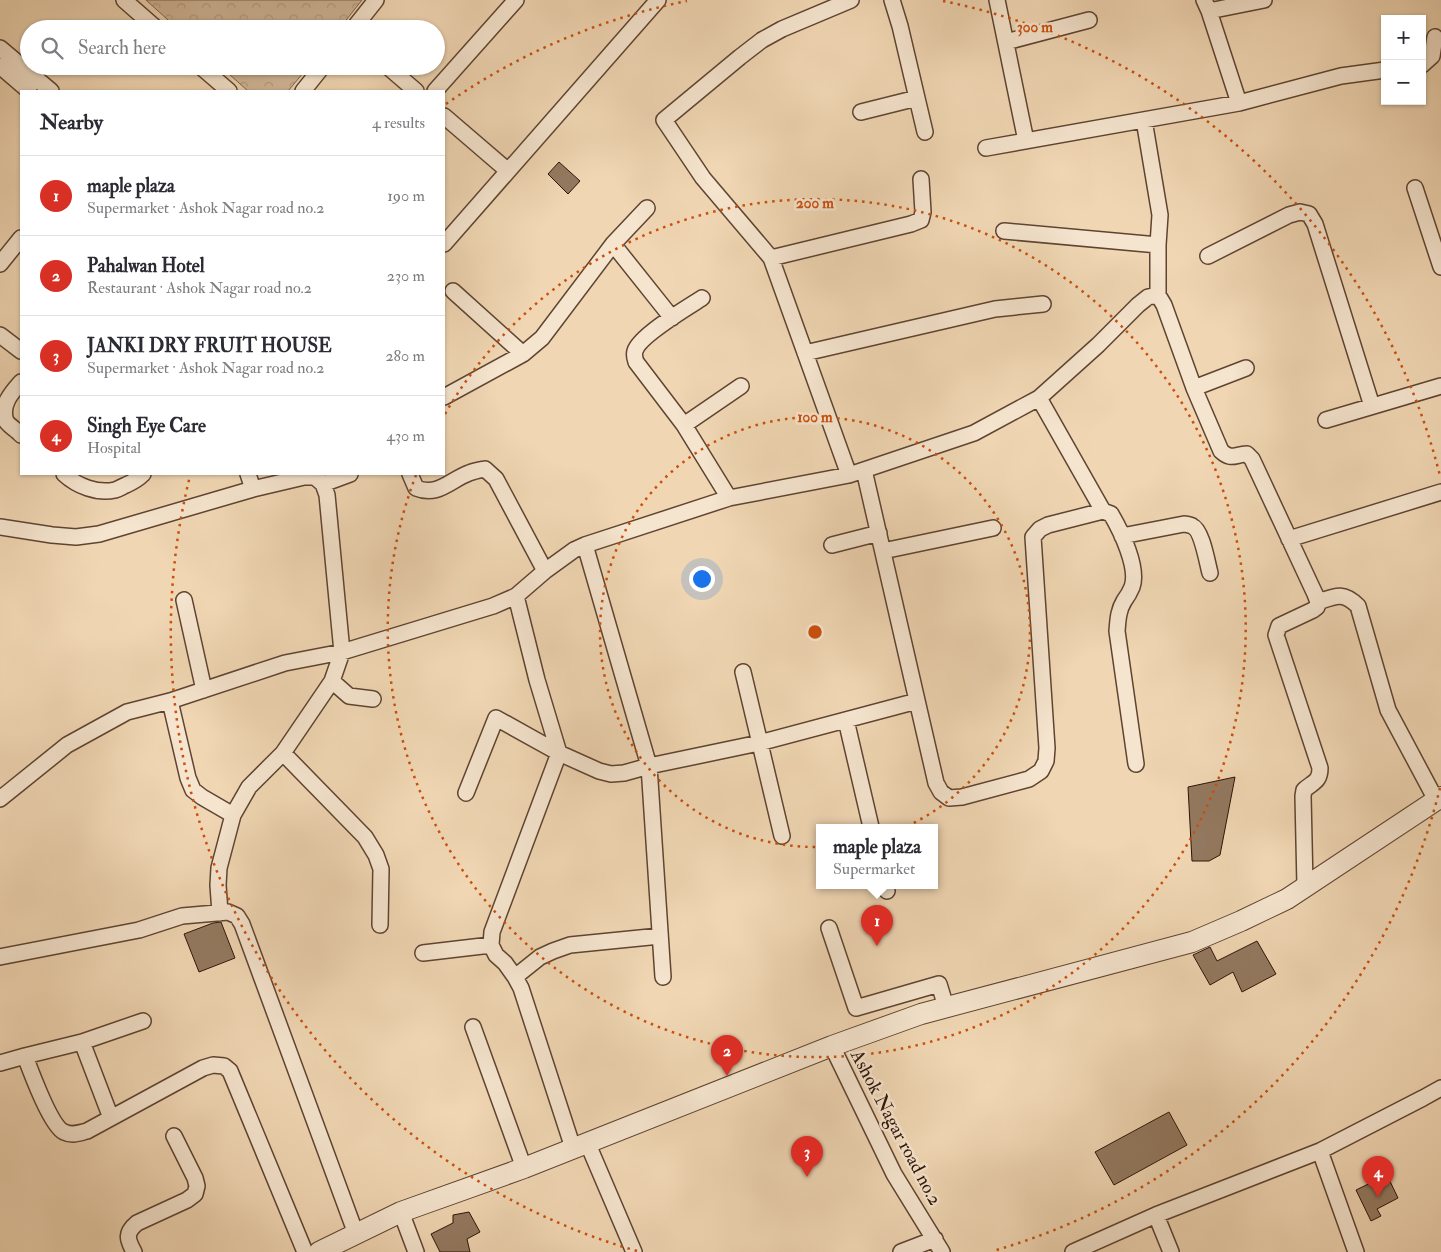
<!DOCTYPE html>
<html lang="en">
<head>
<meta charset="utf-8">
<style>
	:root { --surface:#fff; --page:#f2f2f3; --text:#2b2b33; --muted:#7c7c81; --line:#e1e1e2; --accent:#d93025 }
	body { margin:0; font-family:"IM FELL Double Pica",serif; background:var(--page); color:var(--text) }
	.controls { position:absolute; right:15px; top:15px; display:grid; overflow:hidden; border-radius:0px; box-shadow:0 1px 4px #0004 }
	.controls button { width:45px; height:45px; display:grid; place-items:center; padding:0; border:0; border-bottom:1px solid var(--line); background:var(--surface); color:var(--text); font:25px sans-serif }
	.you { position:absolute; left:701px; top:578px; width:18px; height:18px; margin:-12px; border:4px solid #fff; border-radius:50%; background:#1a73e8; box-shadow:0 0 0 8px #1a73e833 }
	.badge { display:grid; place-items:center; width:32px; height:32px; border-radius:50%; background:var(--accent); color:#fff; font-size:16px; font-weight:700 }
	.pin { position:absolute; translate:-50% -41px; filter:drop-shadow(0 1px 2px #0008) }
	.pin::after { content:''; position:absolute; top:26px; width:18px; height:15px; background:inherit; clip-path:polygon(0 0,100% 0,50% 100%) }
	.popup { position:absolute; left:816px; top:824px; width:122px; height:65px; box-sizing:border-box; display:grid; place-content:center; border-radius:0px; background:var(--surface); filter:drop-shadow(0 1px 4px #0005); font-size:16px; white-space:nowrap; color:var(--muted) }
	.popup b { font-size:19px; color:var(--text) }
	.popup::after { content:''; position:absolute; left:50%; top:100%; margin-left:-10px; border:10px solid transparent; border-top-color:var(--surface) }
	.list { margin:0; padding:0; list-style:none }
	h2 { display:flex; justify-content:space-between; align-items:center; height:65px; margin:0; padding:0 20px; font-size:21px }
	h2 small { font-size:16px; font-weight:400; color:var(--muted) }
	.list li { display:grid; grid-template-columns:32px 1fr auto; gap:15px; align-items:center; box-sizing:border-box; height:80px; padding:0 20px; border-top:1px solid var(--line) }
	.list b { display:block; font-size:19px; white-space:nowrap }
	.list p { margin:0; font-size:16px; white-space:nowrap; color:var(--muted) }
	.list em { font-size:16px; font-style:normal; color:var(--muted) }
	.icon { flex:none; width:28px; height:28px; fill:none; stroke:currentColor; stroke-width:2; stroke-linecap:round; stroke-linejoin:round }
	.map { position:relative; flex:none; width:1441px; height:1252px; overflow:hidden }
	.search { position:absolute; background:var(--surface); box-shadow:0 1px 4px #0004; left:20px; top:20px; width:425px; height:55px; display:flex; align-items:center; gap:12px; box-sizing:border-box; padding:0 18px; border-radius:28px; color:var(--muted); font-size:19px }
	.panel { position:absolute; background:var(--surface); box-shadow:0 1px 4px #0004; left:20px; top:90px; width:425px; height:385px; border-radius:0px }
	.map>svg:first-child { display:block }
	.park { fill:url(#park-crowns); stroke:#7e644e }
	.building { fill:#937960; stroke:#2e1406 }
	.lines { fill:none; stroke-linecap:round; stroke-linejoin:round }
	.minor-casing { stroke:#5e4431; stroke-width:18 }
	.tertiary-casing { stroke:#5e4431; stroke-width:22 }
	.minor { stroke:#f5e4ce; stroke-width:15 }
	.tertiary { stroke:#f5e4ce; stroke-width:20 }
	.ring { fill:none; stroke:#cc4f0b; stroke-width:2.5; stroke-dasharray:2.5 5 }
	.labels { text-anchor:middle; stroke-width:5; stroke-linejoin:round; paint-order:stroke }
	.street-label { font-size:19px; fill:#2e1406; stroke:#f5e4ce }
	.centre { fill:#cc4f0b; stroke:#f5e4ce; stroke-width:2.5 }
	.ring-label { font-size:15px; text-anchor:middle; font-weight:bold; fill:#cc4f0b; stroke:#f5e4ce; stroke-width:5; stroke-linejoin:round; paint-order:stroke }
</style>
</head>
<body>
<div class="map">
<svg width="1441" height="1252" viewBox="0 0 1441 1252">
	<defs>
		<pattern id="park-crowns" width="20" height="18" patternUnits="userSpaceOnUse" patternTransform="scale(1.25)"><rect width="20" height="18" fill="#cfb596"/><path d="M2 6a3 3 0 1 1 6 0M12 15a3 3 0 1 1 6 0" fill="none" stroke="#b29b80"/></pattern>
	</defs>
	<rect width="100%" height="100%" fill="#f0d6b3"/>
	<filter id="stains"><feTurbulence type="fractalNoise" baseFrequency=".004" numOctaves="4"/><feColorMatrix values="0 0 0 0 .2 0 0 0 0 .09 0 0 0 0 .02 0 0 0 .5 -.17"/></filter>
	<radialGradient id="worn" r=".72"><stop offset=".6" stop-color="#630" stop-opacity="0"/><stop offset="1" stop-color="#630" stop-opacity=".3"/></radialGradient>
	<path class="park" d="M146,0H362L339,29H178Z
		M220,66H309L288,91H248Z"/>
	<path class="building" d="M559,162L580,181L568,194L548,174Z
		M1235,777L1220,855L1209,861H1192L1188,787Z
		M221,922L235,958L199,972L184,934L213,923Z
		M1257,941L1276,974L1242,992L1233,972L1210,985L1193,955L1210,947L1217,961Z
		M1169,1112L1187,1145L1114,1185L1095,1152Z
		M1387,1175L1398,1198L1377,1209L1381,1216L1371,1221L1356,1190Z
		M469,1212L480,1232L467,1239L470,1252H440L431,1234L453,1223V1215Z"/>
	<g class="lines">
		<g class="minor-casing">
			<path id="minor" d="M124,0L157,29
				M892,0L900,26L925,132
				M997,0L1026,141
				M1204,0L1209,11L1239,103
				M1209,11L1264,0
				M353,29L376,0
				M1006,42L1089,20
				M0,48L51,91
				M1422,65L1432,56L1435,37
				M0,66L29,91
				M200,66L229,91
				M387,66L416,91
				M303,91L323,66
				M435,91L516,0
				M861,112L917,98
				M444,116L508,171
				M1144,120L1160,215L1158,245V295
				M986,148L1239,103L1341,76L1385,70
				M1415,188L1441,267
				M1004,231L1158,245
				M444,244L658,0
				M613,244L672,318
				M1208,256L1289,215L1300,212L1309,214L1315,224L1372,406
				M771,258L911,224L921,220L923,212L921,179
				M0,264L21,238
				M453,291L523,354
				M702,298C688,307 639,336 635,351C634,354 635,359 636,362L684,425L729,498
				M0,335L21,351
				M805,353L995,309L1043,304
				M21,382C12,392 0,405 6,421C9,426 17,430 21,435
				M1194,388L1246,368
				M444,397L523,354L542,338L613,244L647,208
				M1039,398L1103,511
				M1326,420L1441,386
				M684,425L741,386
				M864,470L936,783L941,792L949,798L962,797L1029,779L1041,771L1046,761L1047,748L1033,537L1040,529L1048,525L1103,511L1111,514C1121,531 1139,568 1132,587C1130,592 1127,597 1124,601C1118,611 1118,620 1117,631L1136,764
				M64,474C77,486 97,494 115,490C119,489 123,486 126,485C133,482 138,479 143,474
				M248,474L253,489
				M410,474L416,488C438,497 450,480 469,473C474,471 480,470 485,469L496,479L545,571
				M849,475L771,258L703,178L664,120L740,57L762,40L782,29L851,0
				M323,484L350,474
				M0,527L52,535L76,537L99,534L253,489L304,477H315L323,484L327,495L342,652L332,681L283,753L249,787L233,815L219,868L218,885L220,913
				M1122,536L1184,524C1185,524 1191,525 1192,526C1202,530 1207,562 1210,573
				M1289,539L1441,492
				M585,545L649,766L663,977
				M832,545L879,533
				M883,551L993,528
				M516,596L537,680L559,753L492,932L491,945L496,955L505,963L515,977L521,988L573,1148
				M184,600L204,690
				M1318,602C1335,596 1343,591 1358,606L1388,710L1436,800
				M743,672L782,836
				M332,681L349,696L373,699
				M170,701L188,778L193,790L202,797L233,815
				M846,720L871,827
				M283,753L365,837L376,855L381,869L380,925
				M466,793L496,718L559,753L599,771L611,774L624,773L649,766L759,743L917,701
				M0,799L67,745L127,712L170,701L285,663L342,652L493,606L516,596L545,571L574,550L585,545L729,498L849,475L974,433L1039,398L1098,345L1138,305L1148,297L1158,295L1164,305L1194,388L1221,451C1232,461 1235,454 1247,454L1252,459L1315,594L1318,602L1317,607L1313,610L1279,626L1276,635L1320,768C1320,782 1313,782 1304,790L1303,796L1305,886
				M885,885L887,891
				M829,928L856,1008L939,984L946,1007
				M423,953L491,945
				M0,957L139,930L182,916L228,912L237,916L242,924L356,1234
				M515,977L540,957L553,951L570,945L660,936
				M143,1021L82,1042L25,1056C31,1072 51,1126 64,1132C72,1136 79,1133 87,1131L203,1068L213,1065L224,1066L230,1071L305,1252
				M473,1027L524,1168
				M82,1042L111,1118
				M832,1046L894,1174L942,1252
				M0,1063L25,1056
				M587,1142L634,1252
				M1320,1151L1356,1252
				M401,1212L416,1252
				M1156,1215L1171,1252
				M134,1252C127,1239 125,1233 137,1223L187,1200L195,1194L197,1186L195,1178L174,1136
				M901,1252L935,1239
				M1073,1252L1156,1215L1320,1151L1423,1098L1441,1088"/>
		</g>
		<g class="tertiary-casing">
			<path id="tertiary" d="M319,1252L401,1212L524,1168L832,1046L921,1014L1192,942L1241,921L1287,899L1441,797"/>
		</g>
		<use href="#minor" class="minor"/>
		<use href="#tertiary" class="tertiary"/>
	</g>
	<g class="ring">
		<circle cx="815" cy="632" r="215"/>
		<path d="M445 414A429 429 0 1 1 416 475"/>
		<path d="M1440 788A644 644 0 0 1 993 1251M637 1251A644 644 0 0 1 190 476M446 104A644 644 0 0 1 687 1M943 1A644 644 0 0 1 1440 476"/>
	</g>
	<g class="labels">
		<g class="street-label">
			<text transform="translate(897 1127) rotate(62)" y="7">Ashok Nagar road no.2</text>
		</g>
	</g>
	<circle cx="815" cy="632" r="8" class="centre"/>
	<g class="ring-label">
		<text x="1035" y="32">300 m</text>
		<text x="815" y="208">200 m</text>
		<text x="815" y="422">100 m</text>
	</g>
	<rect width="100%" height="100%" filter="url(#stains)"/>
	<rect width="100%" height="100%" fill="url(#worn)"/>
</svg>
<div class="controls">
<button>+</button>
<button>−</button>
</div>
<div class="you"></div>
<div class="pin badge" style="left:877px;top:946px">1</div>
<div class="popup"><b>maple plaza</b>Supermarket</div>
<div class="pin badge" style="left:727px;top:1076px">2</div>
<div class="pin badge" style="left:807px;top:1177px">3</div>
<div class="pin badge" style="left:1378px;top:1197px">4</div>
<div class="search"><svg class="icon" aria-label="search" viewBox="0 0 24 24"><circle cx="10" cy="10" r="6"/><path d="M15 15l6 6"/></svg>Search here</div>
<section class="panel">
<h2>Nearby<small>4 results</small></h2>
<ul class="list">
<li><span class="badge">1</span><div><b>maple plaza</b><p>Supermarket · Ashok Nagar road no.2</p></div><em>190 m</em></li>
<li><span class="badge">2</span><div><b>Pahalwan Hotel</b><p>Restaurant · Ashok Nagar road no.2</p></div><em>230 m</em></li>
<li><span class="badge">3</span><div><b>JANKI DRY FRUIT HOUSE</b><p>Supermarket · Ashok Nagar road no.2</p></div><em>280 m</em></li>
<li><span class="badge">4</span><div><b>Singh Eye Care</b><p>Hospital</p></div><em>430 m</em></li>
</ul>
</section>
</div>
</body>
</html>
